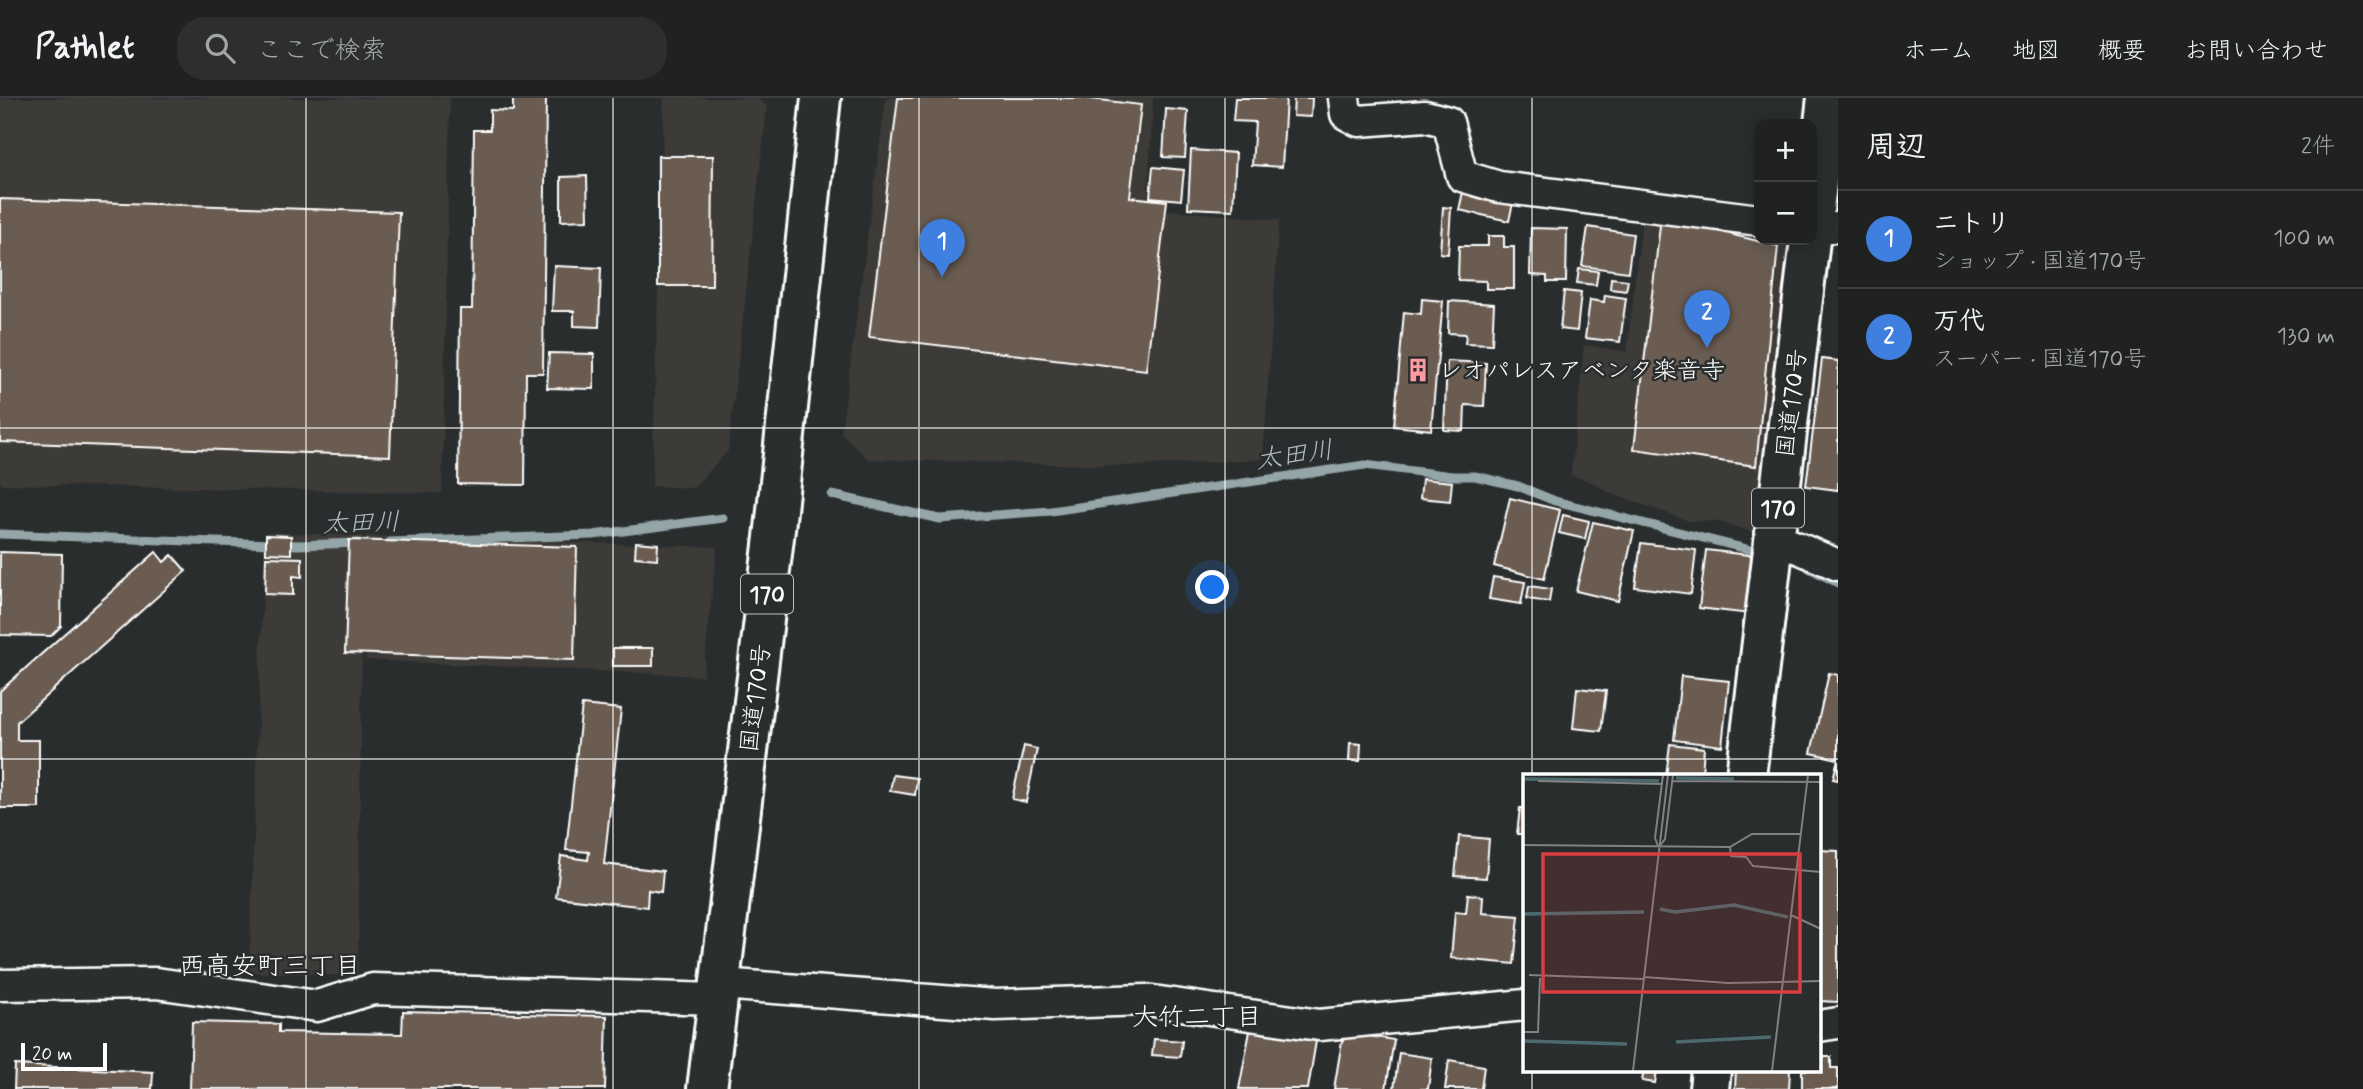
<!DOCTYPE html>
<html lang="ja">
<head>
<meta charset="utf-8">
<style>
	:root { --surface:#202222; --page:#2d2f2f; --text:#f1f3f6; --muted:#a2a4a5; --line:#3d3f40; --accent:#ea580c }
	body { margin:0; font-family:Mynerve,"Klee One",sans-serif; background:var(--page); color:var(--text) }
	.controls { position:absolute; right:21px; top:21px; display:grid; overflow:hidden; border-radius:14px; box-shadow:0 4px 18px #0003 }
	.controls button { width:63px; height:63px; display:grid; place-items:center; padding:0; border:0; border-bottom:2px solid var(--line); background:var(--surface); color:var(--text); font:35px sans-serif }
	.scale { position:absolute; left:21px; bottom:18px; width:86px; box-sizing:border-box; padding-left:7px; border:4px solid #fff; border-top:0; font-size:19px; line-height:24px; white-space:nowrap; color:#fff; -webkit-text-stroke:5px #2a2d2e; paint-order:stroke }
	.you { position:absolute; left:1213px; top:490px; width:24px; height:24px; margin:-18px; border:5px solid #fff; border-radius:50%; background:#1a73e8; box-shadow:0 0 0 10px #1a73e833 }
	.badge { display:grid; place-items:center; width:46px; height:46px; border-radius:50%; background:var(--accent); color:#fff; font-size:23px; font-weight:700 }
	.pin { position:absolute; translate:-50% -58px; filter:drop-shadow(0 2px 4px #0008) }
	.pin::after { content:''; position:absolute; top:37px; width:24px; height:21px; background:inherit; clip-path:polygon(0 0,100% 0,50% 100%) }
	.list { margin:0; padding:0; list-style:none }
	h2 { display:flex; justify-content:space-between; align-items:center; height:91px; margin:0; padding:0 28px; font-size:30px }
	h2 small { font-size:23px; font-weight:400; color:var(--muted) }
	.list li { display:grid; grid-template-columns:46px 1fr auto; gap:21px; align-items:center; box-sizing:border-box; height:98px; padding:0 28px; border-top:2px solid var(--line) }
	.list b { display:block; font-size:26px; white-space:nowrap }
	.list p { margin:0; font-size:23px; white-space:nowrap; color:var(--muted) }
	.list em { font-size:23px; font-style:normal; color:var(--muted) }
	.icon { flex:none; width:38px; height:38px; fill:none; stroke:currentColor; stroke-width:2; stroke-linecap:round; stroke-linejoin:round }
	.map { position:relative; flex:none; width:1838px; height:991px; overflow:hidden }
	header { display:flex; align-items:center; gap:42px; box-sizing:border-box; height:98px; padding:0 35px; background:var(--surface); border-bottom:2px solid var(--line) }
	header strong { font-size:33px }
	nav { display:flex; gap:38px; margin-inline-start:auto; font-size:24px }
	.search { width:490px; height:63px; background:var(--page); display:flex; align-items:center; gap:18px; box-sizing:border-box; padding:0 24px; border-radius:28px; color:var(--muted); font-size:26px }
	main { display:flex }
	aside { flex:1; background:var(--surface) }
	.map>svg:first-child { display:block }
	.built { fill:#3d3b38 }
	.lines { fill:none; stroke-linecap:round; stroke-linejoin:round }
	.stream { stroke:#94a6a8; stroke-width:9 }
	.building { fill:#6a5c51; stroke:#fff; stroke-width:2 }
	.minor-casing { stroke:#fff; stroke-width:35 }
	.highway-casing { stroke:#fff; stroke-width:44 }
	.minor { stroke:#2a2d2e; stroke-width:30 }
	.highway { stroke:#2a2d2e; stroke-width:38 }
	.grid { fill:none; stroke:#fff; stroke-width:2; stroke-opacity:0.55 }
	.labels { text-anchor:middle; stroke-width:5; stroke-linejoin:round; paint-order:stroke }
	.shield { fill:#2a2d2e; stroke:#bfc0c0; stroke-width:2 }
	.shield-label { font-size:23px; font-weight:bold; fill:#fff }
	.poi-label { font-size:24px; fill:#fff; stroke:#2a2d2e; text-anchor:start }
	.street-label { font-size:24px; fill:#fff; stroke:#2a2d2e }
	.water-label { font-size:26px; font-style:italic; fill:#aebcbe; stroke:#2a2d2e }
	.neighbourhood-label { font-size:26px; fill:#fff; stroke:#2a2d2e }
	.inset-river { fill:none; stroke:#4c6a6e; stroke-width:3.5 }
	.inset-road { fill:none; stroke:#7f8182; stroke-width:2 }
	.view { fill:#da3e3e; fill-opacity:0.15; stroke:#da3e3e; stroke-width:3.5 }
	.inset-edge { fill:none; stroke:#fff; stroke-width:3.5 }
</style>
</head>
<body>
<header>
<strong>Pathlet</strong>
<div class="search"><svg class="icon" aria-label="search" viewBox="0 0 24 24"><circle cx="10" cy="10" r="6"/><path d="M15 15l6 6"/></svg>ここで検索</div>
<nav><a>ホーム</a><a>地図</a><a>概要</a><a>お問い合わせ</a></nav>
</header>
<main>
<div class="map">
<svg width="1838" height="991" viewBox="0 0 1838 991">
	<rect width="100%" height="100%" fill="#2a2d2e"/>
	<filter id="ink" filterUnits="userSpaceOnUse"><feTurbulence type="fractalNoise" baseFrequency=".0143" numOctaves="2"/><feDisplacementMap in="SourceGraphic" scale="14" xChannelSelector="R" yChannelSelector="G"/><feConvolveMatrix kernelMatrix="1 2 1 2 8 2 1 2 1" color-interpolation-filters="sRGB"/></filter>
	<g filter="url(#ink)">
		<path class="built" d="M0,0H450L442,395L0,386Z
			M664,0H756L767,8L728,353L693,390L652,388Z
			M886,0H1153L1147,110L1279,122L1263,361L1135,368L868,361L841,335Z
			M1643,113L1759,132V142H1796L1759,436L1717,423H1689L1610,395L1594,385L1571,377L1584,247L1627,254Z
			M265,434L363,438L358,878L249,874Z
			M366,438L717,449L703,578L366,562Z"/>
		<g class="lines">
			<path class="stream" d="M832,397L940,421L1051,413L1365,367L1452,378H1475L1518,388L1555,403L1755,453
				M0,436L298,447L359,445
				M390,444L593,437L723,420
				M1809,470L1838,485"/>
		</g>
		<path class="building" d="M513,0H546L543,275H526L525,387L458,386L460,211H472L474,32H490V12L513,13Z
			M898,0H1083L1141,7L1130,99L1167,103L1146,272L869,239Z
			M1235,0H1286L1282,69L1252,67L1255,24L1233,23Z
			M1294,0H1312L1311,19L1293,18Z
			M1166,11L1188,13L1185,60L1163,59Z
			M1191,52L1236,55L1233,112L1188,110Z
			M658,58H713L712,188H658Z
			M1153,69L1184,72L1181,102L1150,99Z
			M587,78L588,122L561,123V79Z
			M1464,89L1514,100L1509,123L1459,112Z
			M0,101L399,114L390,358L0,344Z
			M1443,109L1451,110L1448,156L1440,155Z
			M1661,119L1778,148L1756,368L1634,351Z
			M1588,129L1633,136L1628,174L1582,168Z
			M1531,130L1567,131L1566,184H1547V178L1530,177Z
			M1488,138H1504V149H1514V191H1486V183L1458,182L1459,148H1488Z
			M554,168L601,170L599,229L574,228V213H552Z
			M1579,171L1598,173L1596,187L1577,185Z
			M1611,180L1628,182L1626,193L1610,191Z
			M1564,193L1581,195L1577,233L1560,231Z
			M1605,197L1626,200L1620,244L1585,240L1590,202L1604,204Z
			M1422,201L1443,203L1431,332L1394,328L1404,214L1421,216Z
			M1449,203L1494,206L1492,246L1465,245L1466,236L1448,235Z
			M549,255L594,256V291L547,290Z
			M1822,261L1838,263V392L1806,388Z
			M1447,263L1486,265L1484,308L1465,307L1464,333L1444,332Z
			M1422,381L1452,384L1450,403L1420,400Z
			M1510,400L1560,412L1544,481L1494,468Z
			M1563,417L1589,423L1585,441L1559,435Z
			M1593,424L1634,433L1618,503L1576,493Z
			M266,437L291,438V456L266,455Z
			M349,442L577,449L574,562L345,555Z
			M636,444L658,446L657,461L635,459Z
			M1641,445L1696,452L1691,496L1635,489Z
			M1706,452L1757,458L1750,516L1699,510Z
			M0,454L62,456L61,528L51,538L0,537Z
			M156,454L164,464L172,457L186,473L17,624V642H39V710H0V593Z
			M266,459L302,460V479L293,478V497L265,496Z
			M1493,479L1525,484L1521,506L1489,501Z
			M1529,488L1551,491L1549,504L1527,501Z
			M613,550H653V568H613Z
			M1829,575L1838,577V682L1833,681L1838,661L1811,655Z
			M1681,578L1729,583L1722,648L1674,642Z
			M1577,590L1606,593L1601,633L1573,630Z
			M582,607L621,611L604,766L663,773L661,794L648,792L647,809L556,799L561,758L588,762L589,754L566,752Z
			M1350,645L1361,646L1360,663H1349Z
			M1670,646L1704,650L1702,675L1729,678H1666Z
			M1024,648L1037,651L1026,704L1012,701Z
			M893,677L917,680L915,697L890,693Z
			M1520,710H1525V736H1517Z
			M1459,738L1489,741L1486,780L1455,778Z
			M1819,752L1838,753V904L1819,903Z
			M1468,796L1483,798L1482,815L1519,818L1514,866L1451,860L1455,814L1466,815Z
			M403,913L607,918L605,991H190L192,924L279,926V934L402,936Z
			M1250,933L1316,943L1308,991H1239Z
			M1350,935L1394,942L1386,991H1334L1342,943Z
			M1154,941L1182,943L1180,959L1152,957Z
			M1399,955L1432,960L1428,991H1394Z
			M1819,959H1831V970H1838V991H1802V972H1819Z
			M1449,962L1484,968L1481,991H1445Z
			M15,967L153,974L152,991H14Z
			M1639,972H1657L1655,985L1642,983L1644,972Z
			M1736,972H1790L1789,991H1735Z"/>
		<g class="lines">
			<g class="minor-casing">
				<path id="minor" d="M1344,0L1346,16L1359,23L1425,18L1448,24L1462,78L1499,89L1759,122
					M1812,129H1838
					M1775,440L1838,467
					M721,886L995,907L1146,902L1319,927L1525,907
					M0,887L156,885L317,908L373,891L719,901
					M1819,928L1838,925"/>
			</g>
			<g class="highway-casing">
				<path id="highway" d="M1812,129L1827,0
					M1746,678L1810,142
					M707,991L775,431L821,0
					M1709,991L1711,972"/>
			</g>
			<use href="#minor" class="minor"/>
			<use href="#highway" class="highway"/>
		</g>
	</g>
	<path class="grid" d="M306,0V991M613,0V991M919,0V991M1225,0V991M1532,0V678M0,330H1838M0,661H1838M1532,972V991"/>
	<defs>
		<g id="building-bare" transform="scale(1.89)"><path d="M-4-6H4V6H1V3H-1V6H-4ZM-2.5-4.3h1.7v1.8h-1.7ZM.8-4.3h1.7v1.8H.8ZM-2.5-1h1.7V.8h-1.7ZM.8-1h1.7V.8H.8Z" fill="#ff9aa2" stroke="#2a2d2e" stroke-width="2.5" paint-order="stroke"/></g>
	</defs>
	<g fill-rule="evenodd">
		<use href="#building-bare" x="1418" y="272"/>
	</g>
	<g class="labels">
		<g class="shield">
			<rect x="1752" y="390.5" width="52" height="39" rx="5"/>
			<rect x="741" y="476.5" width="52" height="39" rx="5"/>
		</g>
		<g class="shield-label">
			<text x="1778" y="418">170</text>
			<text x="767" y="504">170</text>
		</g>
		<g class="poi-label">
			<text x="1438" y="280">レオパレスアベンタ楽音寺</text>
		</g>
		<g class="street-label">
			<text transform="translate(1791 305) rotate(-83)" y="8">国道170号</text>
			<text transform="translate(755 600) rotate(-83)" y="8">国道170号</text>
		</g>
		<g class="water-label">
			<text transform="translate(1294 356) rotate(-8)" y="9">太田川</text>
			<text transform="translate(361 424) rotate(-2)" y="9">太田川</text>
		</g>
		<g class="neighbourhood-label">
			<text x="270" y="876">西高安町三丁目</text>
			<text x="1197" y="927">大竹二丁目</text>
		</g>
	</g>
	<g transform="translate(1523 676)">
		<rect width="298" height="298" fill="#2a2d2e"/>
		<path class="inset-river" d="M153,4L211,5M0,5L136,7M137,135L152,138L211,131L265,143M0,140L121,138M0,267L104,270M153,268L248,263"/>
		<path class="inset-road" d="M15,7L139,10M149,7L298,8M0,71L207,73L229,60H278M135,72L132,64L140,1M136,73L142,65L150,1M207,73L208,82L223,83L230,92L298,98M268,141L298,155M6,201L121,205M121,203L205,209L298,207M0,258H15L17,204M110,297L145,1M249,297L285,1"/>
		<path class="view" d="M20,80H277V218H20Z"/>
		<rect width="298" height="298" class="inset-edge"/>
	</g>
</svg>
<div class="controls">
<button>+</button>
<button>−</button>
</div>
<div class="scale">20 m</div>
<div class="you"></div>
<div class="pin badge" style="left:942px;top:179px;background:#3f7fe0">1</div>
<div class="pin badge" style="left:1707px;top:250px;background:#3f7fe0">2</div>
</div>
<aside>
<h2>周辺<small>2件</small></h2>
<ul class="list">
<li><span class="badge" style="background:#3f7fe0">1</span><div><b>ニトリ</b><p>ショップ · 国道170号</p></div><em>100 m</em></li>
<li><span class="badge" style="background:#3f7fe0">2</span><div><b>万代</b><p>スーパー · 国道170号</p></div><em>130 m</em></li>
</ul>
</aside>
</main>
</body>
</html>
